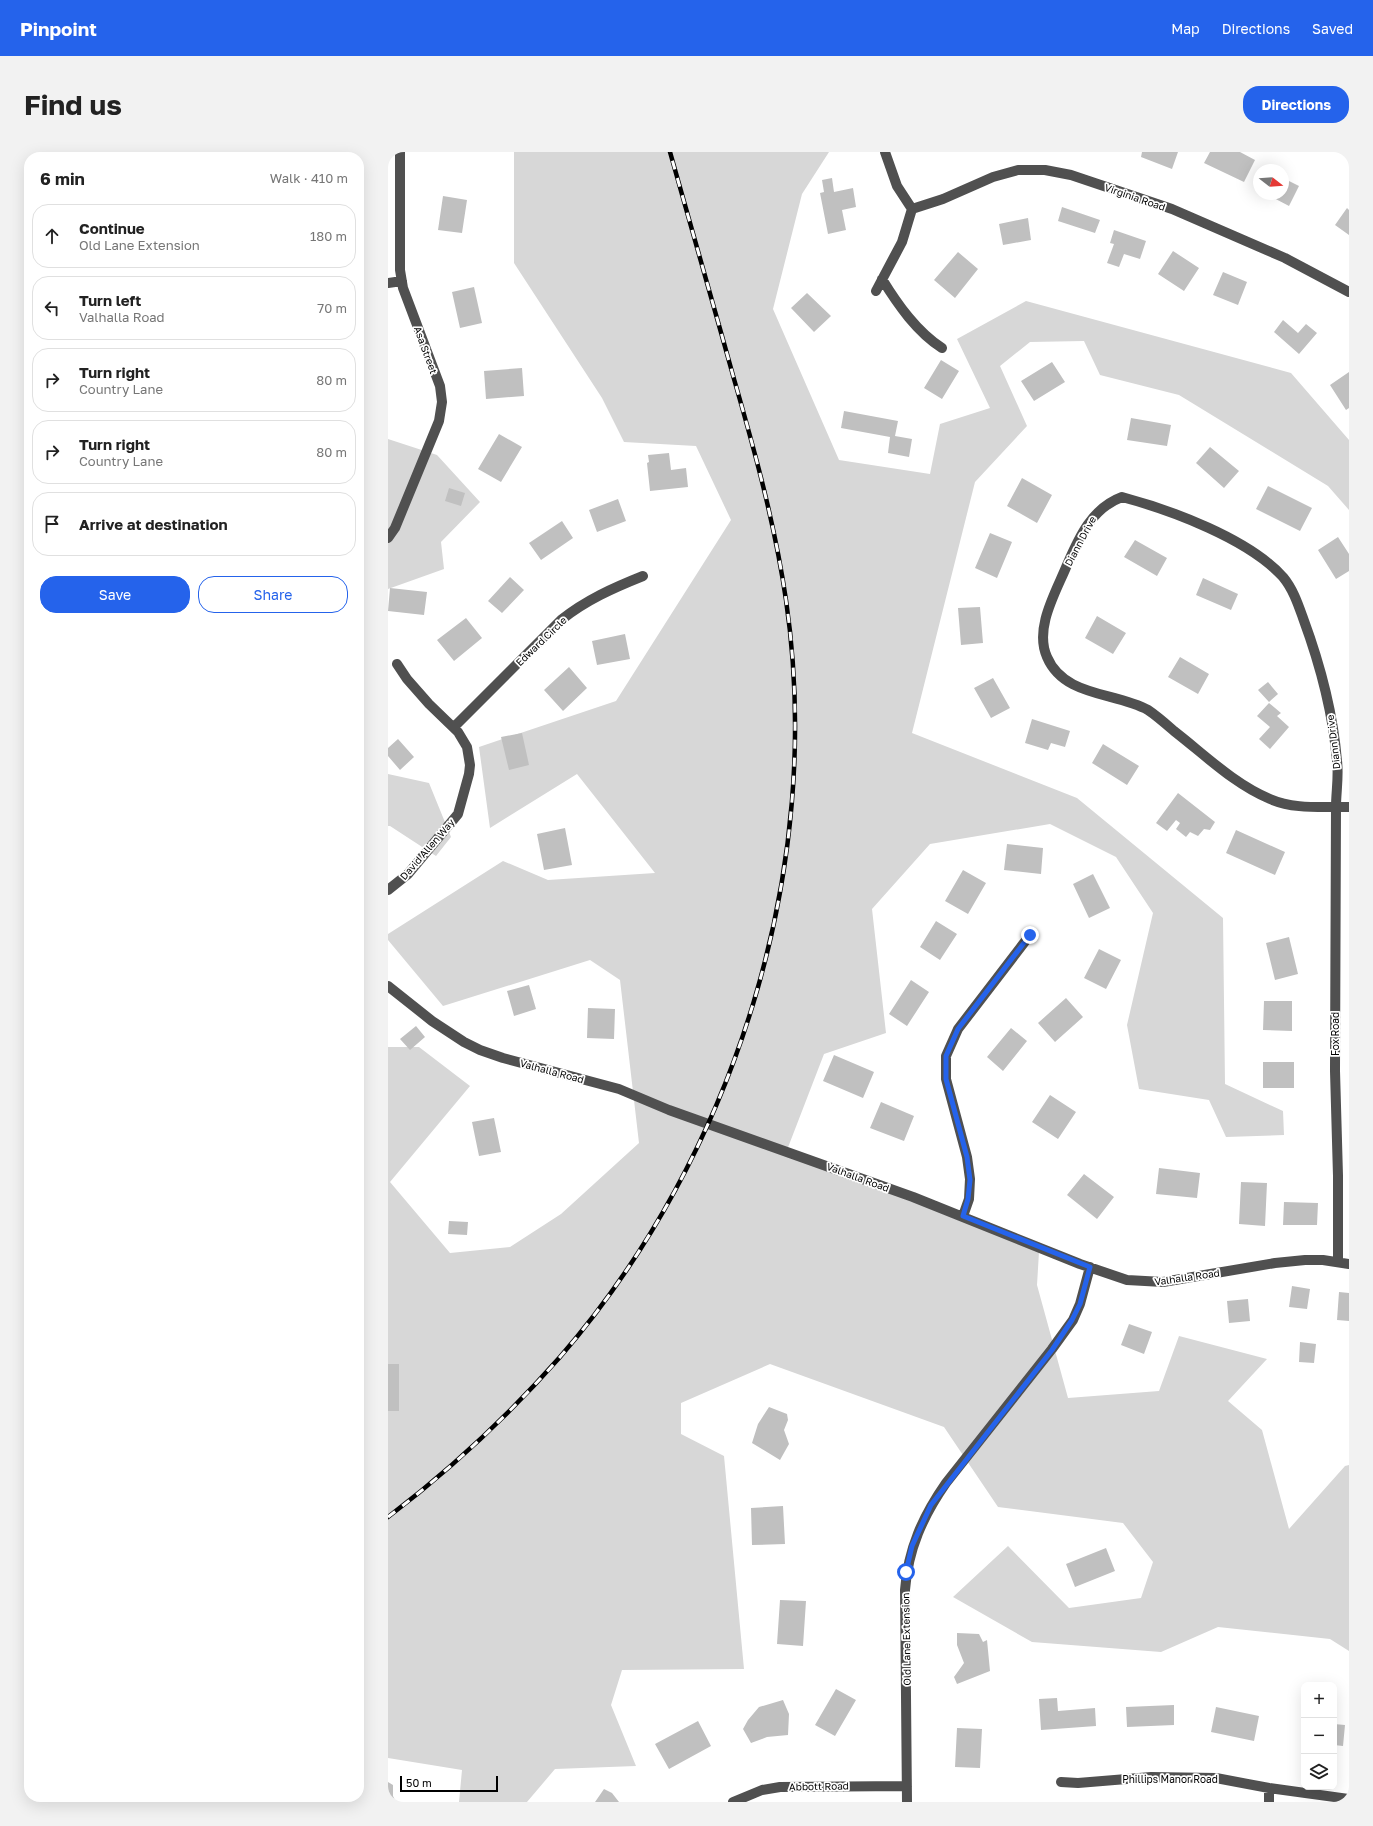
<!DOCTYPE html>
<html lang="en">
<head>
<meta charset="utf-8">
<style>
	:root { --surface:#fff; --page:#f2f2f2; --text:#222; --muted:#767676; --line:#e0e0e0; --accent:#2563eb }
	body { margin:0; font-family:"Golos Text",sans-serif; background:var(--page); color:var(--text) }
	.controls { position:absolute; right:12px; bottom:12px; display:grid; overflow:hidden; border-radius:8px; box-shadow:0 4px 16px #0002 }
	.controls button { width:36px; height:36px; display:grid; place-items:center; padding:0; border:0; border-bottom:1px solid var(--line); background:var(--surface); color:var(--text); font:20px sans-serif }
	.compass { position:absolute; left:865px; top:12px; width:36px; height:36px; border-radius:50%; background:var(--surface); box-shadow:0 4px 16px #0002; rotate:107deg }
	.scale { position:absolute; left:12px; bottom:10px; width:98px; box-sizing:border-box; padding-left:4px; border:2px solid #000; border-top:0; font-size:11px; line-height:14px; white-space:nowrap; color:#000; -webkit-text-stroke:3px #fff; paint-order:stroke }
	.stop { position:absolute; width:12px; height:12px; margin:-9px; border:3px solid #2563eb; border-radius:50%; background:#fff }
	.stop.end { background:#2563eb; border-color:#fff; box-shadow:0 1px 4px #0008 }
	.list { margin:0; padding:0; list-style:none }
	h2 { display:flex; justify-content:space-between; align-items:center; height:52px; margin:0; padding:0 16px; font-size:17px }
	h2 small { font-size:13px; font-weight:400; color:var(--muted) }
	.list li { display:grid; grid-template-columns:26px 1fr auto; gap:12px; align-items:center; box-sizing:border-box; height:64px; margin:0 8px 8px; padding:0 8px; border:1px solid var(--line); border-radius:16px }
	.list b { display:block; font-size:15px; white-space:nowrap }
	.list p { margin:0; font-size:13px; white-space:nowrap; color:var(--muted) }
	.list em { font-size:13px; font-style:normal; color:var(--muted) }
	.actions { display:flex; gap:8px; padding:12px 16px }
	.actions a { flex:1; padding:9px 0; border:1px solid var(--accent); border-radius:16px; text-align:center; font-size:14px; color:var(--accent) }
	.actions .main { background:var(--accent); color:#fff }
	.icon { flex:none; width:22px; height:22px; fill:none; stroke:currentColor; stroke-width:2; stroke-linecap:round; stroke-linejoin:round }
	.map { position:relative; flex:none; width:961px; height:1650px; overflow:hidden; border-radius:16px }
	header { display:flex; align-items:center; gap:24px; box-sizing:border-box; height:56px; padding:0 20px; background:var(--accent); color:#fff }
	header strong { font-size:19px }
	nav { display:flex; gap:22px; margin-inline-start:auto; font-size:14px }
	.intro { display:flex; align-items:center; justify-content:space-between; box-sizing:border-box; height:96px; padding:0 24px }
	h1 { margin:0; font-size:28px }
	.button { padding:10px 18px; border-radius:16px; background:var(--accent); color:#fff; font-size:14px; font-weight:700 }
	main { display:flex; gap:24px; padding:0 24px }
	aside { flex:1; background:var(--surface); border-radius:16px; box-shadow:0 4px 16px #0002 }
	.map>svg:first-child { display:block }
	.green { fill:#d7d7d7 }
	.building { fill:#c0c0c0 }
	.lines { fill:none; stroke-linecap:round; stroke-linejoin:round }
	.minor { stroke:#505050; stroke-width:10 }
	.rail-casing { stroke:#000; stroke-width:4.5 }
	.rail { stroke:#fff; stroke-width:3; stroke-dasharray:9; stroke-linecap:butt }
	.route { stroke:#2563eb; stroke-width:5 }
	.labels { text-anchor:middle; stroke-width:3.5; stroke-linejoin:round; paint-order:stroke }
	.street-label { font-size:10px; fill:#000; stroke:#fff }
</style>
</head>
<body>
<header>
<strong>Pinpoint</strong>
<nav><a>Map</a><a>Directions</a><a>Saved</a></nav>
</header>
<div class="intro"><h1>Find us</h1><a class="button">Directions</a></div>
<main>
<aside>
<h2>6 min<small>Walk · 410 m</small></h2>
<ul class="list">
<li><svg class="icon" aria-label="ahead" viewBox="0 0 24 24"><path d="M12 20V5M6 11l6-6 6 6"/></svg><div><b>Continue</b><p>Old Lane Extension</p></div><em>180 m</em></li>
<li><svg class="icon" aria-label="left" viewBox="0 0 24 24"><path d="M17 20v-9H6M10 6l-5 5 5 5"/></svg><div><b>Turn left</b><p>Valhalla Road</p></div><em>70 m</em></li>
<li><svg class="icon" aria-label="right" viewBox="0 0 24 24"><path d="M7 20v-9h11M14 6l5 5-5 5"/></svg><div><b>Turn right</b><p>Country Lane</p></div><em>80 m</em></li>
<li><svg class="icon" aria-label="right" viewBox="0 0 24 24"><path d="M7 20v-9h11M14 6l5 5-5 5"/></svg><div><b>Turn right</b><p>Country Lane</p></div><em>80 m</em></li>
<li><svg class="icon" aria-label="arrive" viewBox="0 0 24 24"><path d="M6 21V4h12l-3 4 3 4H6"/></svg><div><b>Arrive at destination</b></div></li>
</ul>
<div class="actions"><a class="main">Save</a><a>Share</a></div>
</aside>
<div class="map">
<svg width="961" height="1650" viewBox="0 0 961 1650">
	<rect width="100%" height="100%" fill="#fff"/>
	<path class="green" d="M126,0H441L414,42L385,157L451,308L542,322L552,272L602,256L569,187L638,149L903,221L961,288V358L940,334L791,243L712,223L696,189L642,190L612,214L639,274L587,330L524,581L689,646L835,766L837,932L895,959L896,983L838,985L821,948L751,937L739,873L765,761L728,705L662,672L542,692L484,757L498,881L436,902L399,998L651,1100L649,1133L680,1246L771,1239L791,1184L879,1207L840,1249L874,1278L901,1377L957,1314L961,1313V1499L942,1487L830,1475L773,1500L644,1490L565,1445L620,1394L681,1456L753,1446L765,1410L735,1371L610,1355L556,1275L382,1212L293,1251V1282L336,1304L356,1517L234,1518L223,1553L248,1614L167,1617L139,1650H71L74,1618L0,1606V895H31L82,934L2,1030L62,1101L122,1095L173,1062L251,991L232,828L202,808L55,854L0,788V782L115,709L160,728L267,721L189,622L102,676L91,595L228,549L343,368L308,294L236,290L214,246L126,111Z
		M0,287L49,303L92,350L53,390L56,417L0,437Z
		M0,622L41,631L63,685L48,704L2,674H0Z"/>
	<path class="building" d="M754,0H790L784,17L753,5Z
		M822,0H852L867,8L856,30L816,11Z
		M444,26L446,40L465,36L468,55L454,58L458,78L440,82L432,41L436,40L434,28Z
		M895,26L911,34L901,54L878,42H895Z
		M55,44L79,48L74,81L50,78Z
		M674,55L712,68L707,81L670,69Z
		M959,56L961,58V83L947,73Z
		M640,66L643,88L615,93L611,72Z
		M726,78L758,89L752,107L736,102L731,115L719,111L726,92L722,91Z
		M785,99L811,116L796,139L770,122Z
		M570,100L590,117L567,146L546,128Z
		M835,120L859,130L850,153L825,143Z
		M86,135L94,171L72,176L64,140Z
		M419,141L443,164L426,180L403,156Z
		M895,168L910,181L918,172L929,181L911,202L886,180Z
		M553,208L571,219L554,247L536,236Z
		M664,210L677,230L646,249L633,229Z
		M134,216L136,244L98,247L96,219Z
		M961,220V256L958,258L942,233Z
		M456,259L510,269L507,284L524,287L521,305L500,301L502,285L453,276Z
		M743,266L783,273L779,294L739,288Z
		M111,282L134,295L113,330L90,317Z
		M822,295L851,319L836,336L808,311Z
		M281,301L283,318L298,316L300,335L262,339L259,311L261,310L260,303Z
		M634,326L664,343L649,371L619,354Z
		M880,334L924,356L912,379L868,357Z
		M61,336L77,341L73,354L57,349Z
		M230,347L238,369L209,380L201,358Z
		M174,369L185,386L153,408L141,391Z
		M602,381L624,390L609,426L587,416Z
		M950,385L961,402V419L948,427L930,398Z
		M747,388L779,406L769,424L736,405Z
		M122,425L136,438L114,461L100,449Z
		M815,426L850,442L843,458L808,443Z
		M2,436L39,440L36,463L0,459Z
		M592,455L595,491L573,493L570,456Z
		M709,464L738,481L725,502L697,486Z
		M78,466L94,486L66,509L49,488Z
		M237,482L242,507L209,513L204,489Z
		M792,505L821,522L810,542L780,525Z
		M181,515L199,536L175,559L156,538Z
		M605,526L622,556L603,566L586,536Z
		M880,530L890,542L881,550L870,538Z
		M881,551L893,561L889,564L901,575L882,597L871,587L882,575L869,564Z
		M644,567L682,579L677,595L663,591L660,598L637,591Z
		M134,581L141,613L121,618L113,585Z
		M10,587L26,605L12,618L0,604V596Z
		M715,592L751,614L739,633L704,611Z
		M790,641L827,670L822,678L816,677L810,684L802,680L798,685L788,677L792,671L788,668L779,679L768,671Z
		M177,676L184,713L156,718L149,682Z
		M848,678L897,700L887,723L838,701Z
		M619,692L655,696L653,722L616,718Z
		M575,718L598,731L580,762L557,749Z
		M705,722L722,756L701,766L685,732Z
		M548,769L569,782L552,808L532,795Z
		M901,785L910,822L887,828L878,791Z
		M711,797L733,808L718,837L696,826Z
		M523,828L541,840L519,874L501,862Z
		M141,833L148,857L126,864L119,839Z
		M678,846L695,865L667,890L650,871Z
		M876,849H904V879L875,878Z
		M200,856L227,857L226,887L199,886Z
		M28,874L37,885L22,898L12,887Z
		M623,876L639,889L615,919L599,905Z
		M446,903L486,920L475,946L435,929Z
		M875,910H906V936H875Z
		M662,943L688,960L670,987L644,970Z
		M493,950L526,964L516,989L482,976Z
		M106,966L113,1000L91,1004L84,970Z
		M771,1016L812,1021L809,1046L768,1042Z
		M696,1022L726,1045L709,1067L679,1043Z
		M853,1030L879,1031L877,1074L851,1072Z
		M896,1050L930,1051L929,1073H895Z
		M61,1069L80,1070L79,1083L60,1082Z
		M904,1134L922,1137L919,1157L901,1155Z
		M951,1140L961,1141V1169L949,1168Z
		M860,1147L862,1169L841,1171L839,1149Z
		M741,1172L764,1180L756,1202L733,1193Z
		M912,1190L928,1192L926,1211L911,1210Z
		M0,1212H11V1259H0Z
		M381,1255L399,1262L400,1268L396,1278L401,1292L392,1308L364,1291L370,1272Z
		M395,1354L397,1392L364,1393L363,1356Z
		M718,1396L727,1419L687,1435L678,1412Z
		M392,1448L418,1449L415,1494L389,1492Z
		M569,1481L591,1482L595,1490L599,1488L602,1519L569,1532L566,1525L576,1511L569,1493Z
		M448,1537L468,1548L447,1584L427,1573Z
		M669,1546L670,1559L707,1556L708,1574L653,1578L651,1547Z
		M395,1548L401,1562L400,1583L379,1585L363,1591L355,1577L360,1568L371,1555Z
		M786,1553V1573L739,1575L738,1555Z
		M828,1555L871,1564L866,1589L823,1580Z
		M310,1569L323,1594L281,1617L267,1592Z
		M946,1572L957,1573L955,1594L946,1593Z
		M569,1576L594,1577L592,1616L567,1615Z
		M0,1630L5,1633V1644L8,1650H0Z
		M216,1637L224,1641L231,1650H207Z"/>
	<g class="lines">
		<path class="minor" d="M497,0L509,34L524,57
			M524,57L555,47L605,25L630,18H657L683,23L784,57L897,106L961,140
			M494,127C510,153 529,180 554,196
			M0,131L14,129
			M488,139L514,90L524,57
			M734,345C783,358 861,387 895,425C905,437 910,452 915,466C932,512 945,561 949,609C951,624 948,640 948,655C925,655 903,656 882,647C846,632 817,603 786,579C778,572 769,564 760,558C727,540 676,545 659,505C646,476 668,440 679,413C691,385 704,356 734,345Z
			M0,386L7,376L51,269L54,250L52,234L15,136L12,118V0
			M66,575L173,468C198,448 225,436 255,424
			M0,738L20,722L70,662L81,622L82,613L79,595L70,580L41,552L19,527L9,512
			M0,834L44,869L76,890L92,898L115,906L231,937L281,958L525,1045L692,1112L739,1128L775,1130L887,1111L917,1108H935L961,1112
			M575,1064L581,1047L582,1027L579,1005L558,927V904L570,877L642,783
			M950,1110V1024L947,919L948,655H961
			M673,1630L690,1631L763,1625L828,1626L881,1636L961,1647
			M345,1650L374,1638L392,1635L519,1634
			M519,1650L517,1438C520,1397 535,1364 558,1331L664,1197L685,1168L692,1152L702,1115
			M881,1650V1636"/>
		<g class="rail-casing">
			<path id="rail" d="M0,1365C63,1317 120,1264 172,1205C348,1002 437,714 398,448C387,373 367,300 346,227C325,151 303,75 282,0"/>
		</g>
		<use href="#rail" class="rail"/>
	</g>
	<g class="lines">
		<path class="route" d="M518,1420L524,1394L543,1353L664,1198L684,1168L692,1152L702,1115L575,1064L580,1047L582,1028L579,1005L558,927V904L570,877L642,783"/>
	</g>
	<g class="labels">
		<g class="street-label">
			<text transform="translate(747 45) rotate(19)" y="4">Virginia Road</text>
			<text transform="translate(38 198) rotate(70)" y="4">Asa Street</text>
			<text transform="translate(692 389) rotate(-62)" y="4">Diann Drive</text>
			<text transform="translate(153 489) rotate(-44)" y="4">Edward Circle</text>
			<text transform="translate(945 590) rotate(-97)" y="4">Diann Drive</text>
			<text transform="translate(39 697) rotate(-49)" y="4">David Allen Way</text>
			<text transform="translate(947 882) rotate(-90)" y="4">Fox Road</text>
			<text transform="translate(164 919) rotate(15)" y="4">Valhalla Road</text>
			<text transform="translate(470 1025) rotate(20)" y="4">Valhalla Road</text>
			<text transform="translate(799 1125) rotate(-8)" y="4">Valhalla Road</text>
			<text transform="translate(518 1487) rotate(-91)" y="4">Old Lane Extension</text>
			<text x="782" y="1631">Phillips Manor Road</text>
			<text transform="translate(431 1634) rotate(-1)" y="4">Abbott Road</text>
		</g>
	</g>
</svg>
<div class="controls">
<button>+</button>
<button>−</button>
<button><svg class="icon" aria-label="layers" viewBox="0 0 24 24"><path d="M12 4l9 5-9 5-9-5zM3 14l9 5 9-5"/></svg></button>
</div>
<svg class="compass" viewBox="-18 -18 36 36"><path d="M0-13l5 13h-10z" fill="#e53935"/><path d="M0 13l5-13h-10z" fill="#767676"/></svg>
<div class="scale">50 m</div>
<div class="stop" style="left:518px;top:1420px"></div>
<div class="stop end" style="left:642px;top:783px"></div>
</div>
</main>
</body>
</html>
